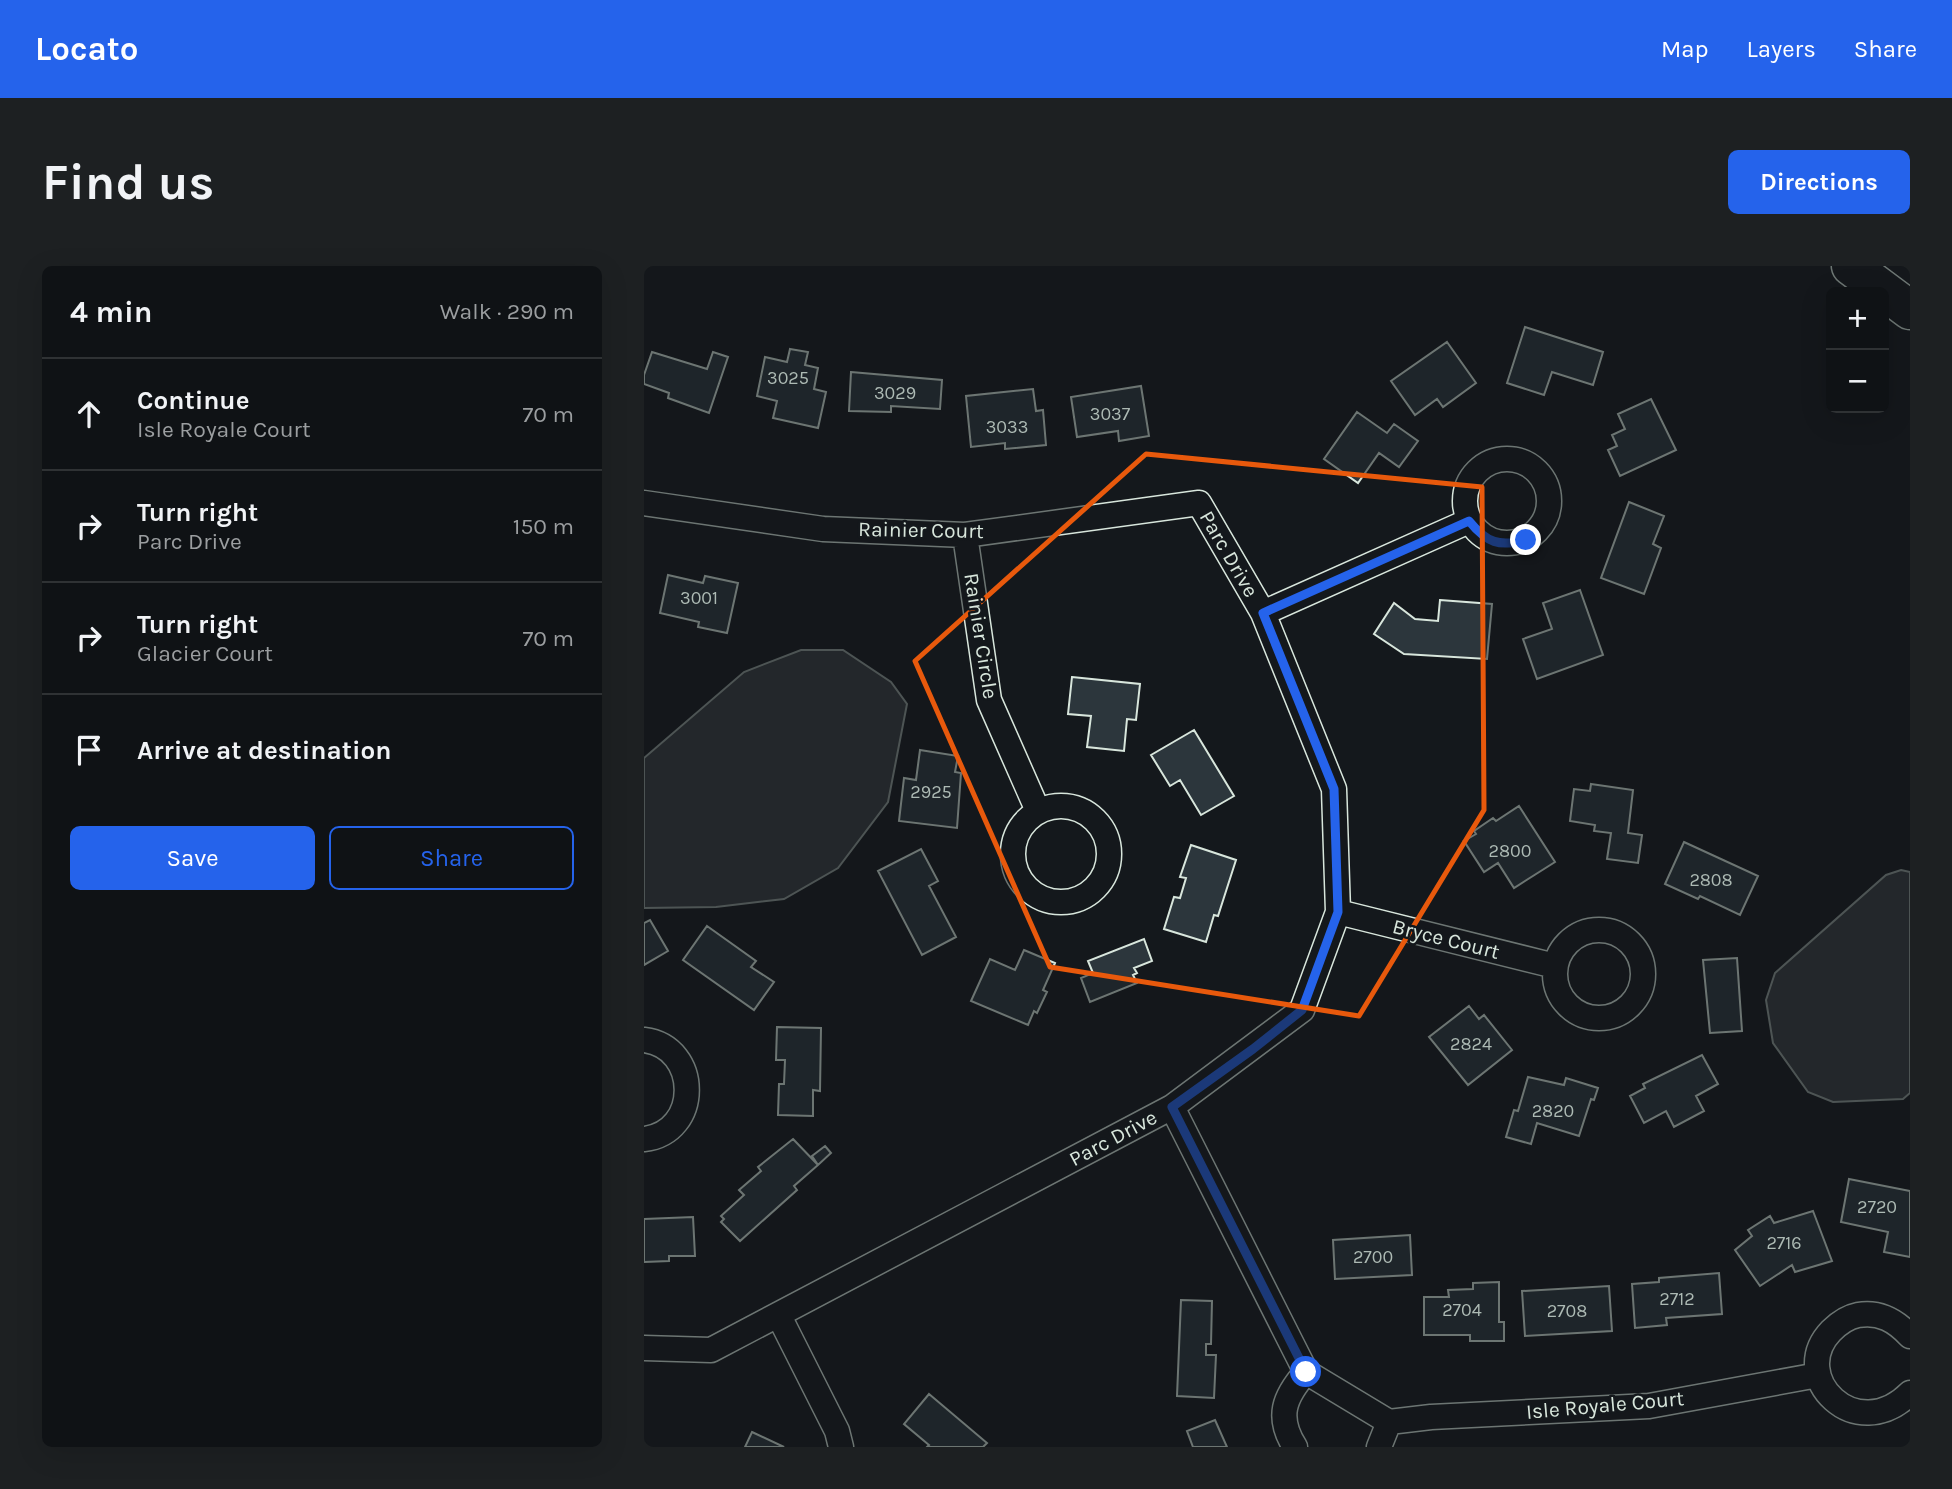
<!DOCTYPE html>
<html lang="en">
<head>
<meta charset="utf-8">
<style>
	:root { --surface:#0f1215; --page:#1d2022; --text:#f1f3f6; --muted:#9b9ea0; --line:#2f3234; --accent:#2563eb }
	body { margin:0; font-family:Karla,sans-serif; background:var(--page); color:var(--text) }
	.controls { position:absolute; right:21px; top:21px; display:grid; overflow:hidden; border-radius:10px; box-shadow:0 7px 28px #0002 }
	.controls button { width:63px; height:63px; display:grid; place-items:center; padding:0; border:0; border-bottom:2px solid var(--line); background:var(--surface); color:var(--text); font:35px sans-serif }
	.stop { position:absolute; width:21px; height:21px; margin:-16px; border:5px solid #2563eb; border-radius:50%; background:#fff }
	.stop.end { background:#2563eb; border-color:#fff; box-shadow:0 2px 7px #0008 }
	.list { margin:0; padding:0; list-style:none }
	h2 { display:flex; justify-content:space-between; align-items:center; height:91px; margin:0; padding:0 28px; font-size:30px }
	h2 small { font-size:23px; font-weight:400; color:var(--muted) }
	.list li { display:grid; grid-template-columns:46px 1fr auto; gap:21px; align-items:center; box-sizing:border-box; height:112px; padding:0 28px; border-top:2px solid var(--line) }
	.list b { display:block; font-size:26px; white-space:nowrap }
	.list p { margin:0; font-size:23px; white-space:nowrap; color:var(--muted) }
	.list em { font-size:23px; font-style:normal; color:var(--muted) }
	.actions { display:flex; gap:14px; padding:21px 28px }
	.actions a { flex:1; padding:16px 0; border:2px solid var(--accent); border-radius:10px; text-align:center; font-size:24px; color:var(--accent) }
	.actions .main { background:var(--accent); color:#fff }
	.icon { flex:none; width:38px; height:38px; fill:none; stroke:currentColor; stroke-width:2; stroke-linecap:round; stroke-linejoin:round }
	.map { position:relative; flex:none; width:1266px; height:1181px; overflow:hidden; border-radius:10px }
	header { display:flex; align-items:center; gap:42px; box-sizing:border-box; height:98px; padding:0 35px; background:var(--accent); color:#fff }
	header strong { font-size:33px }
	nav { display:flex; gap:38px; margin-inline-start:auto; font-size:24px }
	.intro { display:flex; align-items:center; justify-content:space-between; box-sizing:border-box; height:168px; padding:0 42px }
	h1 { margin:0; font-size:49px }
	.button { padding:18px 32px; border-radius:10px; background:var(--accent); color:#fff; font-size:24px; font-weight:700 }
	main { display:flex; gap:42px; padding:0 42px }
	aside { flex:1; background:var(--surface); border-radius:10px; box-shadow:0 7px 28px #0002 }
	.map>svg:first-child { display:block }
	.water { fill:#363b3e; stroke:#939e99; stroke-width:2 }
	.building { fill:#2c363c; stroke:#d8e6dc; stroke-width:2 }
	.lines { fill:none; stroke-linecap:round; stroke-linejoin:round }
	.minor-casing { stroke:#d8e6dc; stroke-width:27 }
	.motorway-casing { stroke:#d8e6dc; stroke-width:41 }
	.minor { stroke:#14181c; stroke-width:24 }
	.motorway { stroke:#14181c; stroke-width:38 }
	.route { stroke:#2563eb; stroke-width:9 }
	.marked { fill:none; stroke:#e8590c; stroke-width:5; stroke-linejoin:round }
	.labels { text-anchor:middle; stroke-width:5; stroke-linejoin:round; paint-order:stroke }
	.number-label { font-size:18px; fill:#adbab4 }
	.street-label { font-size:21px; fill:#d8e6dc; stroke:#14181c }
</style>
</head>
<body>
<header>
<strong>Locato</strong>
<nav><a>Map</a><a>Layers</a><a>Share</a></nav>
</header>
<div class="intro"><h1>Find us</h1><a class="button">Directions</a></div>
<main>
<aside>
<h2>4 min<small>Walk · 290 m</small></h2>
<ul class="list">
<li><svg class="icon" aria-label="ahead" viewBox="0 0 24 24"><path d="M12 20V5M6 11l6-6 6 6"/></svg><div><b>Continue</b><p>Isle Royale Court</p></div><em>70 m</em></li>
<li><svg class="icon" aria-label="right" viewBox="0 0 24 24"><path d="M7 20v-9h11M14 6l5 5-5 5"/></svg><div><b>Turn right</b><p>Parc Drive</p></div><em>150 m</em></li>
<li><svg class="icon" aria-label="right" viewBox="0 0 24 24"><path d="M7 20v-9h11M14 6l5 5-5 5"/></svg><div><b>Turn right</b><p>Glacier Court</p></div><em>70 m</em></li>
<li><svg class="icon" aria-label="arrive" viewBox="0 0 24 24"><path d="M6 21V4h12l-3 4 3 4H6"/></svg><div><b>Arrive at destination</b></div></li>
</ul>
<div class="actions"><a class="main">Save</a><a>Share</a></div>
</aside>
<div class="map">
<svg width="1266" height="1181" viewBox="0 0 1266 1181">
	<rect width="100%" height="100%" fill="#14181c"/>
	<path class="water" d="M157,384H199L247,416L263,438L244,536L194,602L140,633L72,641L0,642V492L100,406Z
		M1257,604L1266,606V827L1259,833L1189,836L1164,826L1129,777L1122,734L1131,707L1242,609Z"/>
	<path class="building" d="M881,61L959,86L949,119L908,106L900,129L863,117Z
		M803,76L832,117L799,141L793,133L771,149L747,115Z
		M146,83L164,86L161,99L174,102L170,123L182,126L174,162L129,152L133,135L113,130L121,91L143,96Z
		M8,86L63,103L69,86L84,91L65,147L24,132L25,127L0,118V109Z
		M207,106L298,114L296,143L247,140V146L205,145Z
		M497,120L505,170L475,175L474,165L433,171L427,131Z
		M389,123L392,145L399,144L402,179L361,183V177L327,181L322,130Z
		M1007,133L1032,184L976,210L964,184L973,180L968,169L981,163L974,148Z
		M713,146L743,167L750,158L774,175L755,201L735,187L714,217L680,193Z
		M985,236L1020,250L1009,278L1017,282L1000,328L957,312Z
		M24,309L59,317L61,310L94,317L83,367L54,361L55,356L16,347Z
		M936,324L959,389L893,413L879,373L908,363L899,337Z
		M796,334L848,338L843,393L760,388L730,368L750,337L771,353L794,355Z
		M428,411L496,418L492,454L483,453L480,485L443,481L447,450L424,448Z
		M550,464L590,530L557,549L536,514L526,520L507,489Z
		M276,484L314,490L311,506L317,507L313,562L255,555L260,512L272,514Z
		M947,518L989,524L984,567L998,569L994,597L963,593L967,567L950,565L951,559L926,555L930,523L946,525Z
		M875,540L911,596L870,622L854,597L840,606L820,575L832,568L830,565L849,552L852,555Z
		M1040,576L1114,610L1096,649L1056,630L1054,633L1021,618Z
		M547,579L592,594L574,650L570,649L562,676L520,663L530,631L536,632L542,612L536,611Z
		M277,583L294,615L285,620L312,671L278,689L234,605Z
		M6,654L24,685L0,699V657Z
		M63,660L112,695L107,701L130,716L110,744L39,694Z
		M500,673L508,695L490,702L493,707L489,709L493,717L446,736L437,712L449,707L444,695Z
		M380,684L411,697L399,724L403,726L393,747L390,745L384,759L327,735L346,693L371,704Z
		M1093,692L1098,765L1066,767L1059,694Z
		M825,740L835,753L840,749L868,784L824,819L785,771Z
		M133,761L177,762L176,825L169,824V850L134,849L135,818H140L141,794H132Z
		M1058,789L1074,818L1052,830L1060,845L1030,861L1022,845L1000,857L986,830L1001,822L999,818Z
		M884,811L920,819L922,812L954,822L950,834L947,833L935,870L893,857L887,878L862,871L870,844L874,845Z
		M149,873L174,899L150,920L153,924L96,975L77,956L80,953L77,950L100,929L95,924L117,905L114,901Z
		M181,880L187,887L174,899L168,890Z
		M1205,913L1266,925V991L1240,986L1244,966L1197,956Z
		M1169,945L1188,995L1151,1006L1148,999L1116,1020L1091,984L1108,970L1104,964L1126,950L1130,957Z
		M49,951L51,990H25V995L0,996V953Z
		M766,969L768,1009L691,1013L689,974Z
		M1075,1007L1078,1048L1022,1052L1023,1059L991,1062L988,1018L1015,1016V1012Z
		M855,1016V1056H860V1075H826V1069H780V1031H805L804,1024L829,1023V1017Z
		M965,1020L968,1065L881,1070L878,1025Z
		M537,1034L568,1035L567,1078H562V1089H572L570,1132L533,1130Z
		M285,1128L343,1177L339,1181H283L285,1179L260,1158Z
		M571,1154L583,1181H549L543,1165Z
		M108,1166L140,1181H101Z"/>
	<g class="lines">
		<g class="minor-casing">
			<path id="minor" d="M821 235a42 42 0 1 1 84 0a42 42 0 1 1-84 0Z
				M0,237L179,263L321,269L555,237L619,347L690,523L694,646L658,744L528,841L67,1084L0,1082
				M321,269L345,434L394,545
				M619,347L825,255
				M369 588a48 48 0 1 1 96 0a48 48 0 1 1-96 0Z
				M694,646L911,700
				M911 708a44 44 0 1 1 88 0a44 44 0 1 1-88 0Z
				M0,774C57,781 57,867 0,873
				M528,841L662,1106L745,1156L787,1151L1005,1140L1174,1109
				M135,1050L193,1165L197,1181
				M1266,1070C1252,1055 1236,1045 1214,1049C1204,1051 1195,1057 1187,1065C1143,1111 1212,1181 1266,1127
				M651,1181C632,1151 640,1131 662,1106
				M735,1181L745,1156"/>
		</g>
		<g class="motorway-casing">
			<path id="motorway" d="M1207,0L1266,44"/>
		</g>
		<use href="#minor" class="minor"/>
		<use href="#motorway" class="motorway"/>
	</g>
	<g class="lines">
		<path class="route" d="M662,1106L528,841L609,783L658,744L694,646L690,523L619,347L825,255C843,277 855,281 882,274"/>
	</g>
	<path d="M0 0H1266V1181H0ZM502,188L838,221L840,544L715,750L406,701L271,395Z" fill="#14181c" fill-opacity=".55" fill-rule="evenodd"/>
	<path class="marked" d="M502,188L838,221L840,544L715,750L406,701L271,395Z"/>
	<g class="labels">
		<g class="number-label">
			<text x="144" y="118">3025</text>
			<text x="251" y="133">3029</text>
			<text x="466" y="154">3037</text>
			<text x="363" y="167">3033</text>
			<text x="55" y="338">3001</text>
			<text x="287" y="532">2925</text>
			<text x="866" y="591">2800</text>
			<text x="1067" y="620">2808</text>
			<text x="827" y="784">2824</text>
			<text x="909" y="851">2820</text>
			<text x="1233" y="947">2720</text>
			<text x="1140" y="983">2716</text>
			<text x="729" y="997">2700</text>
			<text x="1033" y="1039">2712</text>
			<text x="818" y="1050">2704</text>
			<text x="923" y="1051">2708</text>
		</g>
		<g class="street-label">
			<text transform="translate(277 264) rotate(1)" y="7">Rainier Court</text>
			<text transform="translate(585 288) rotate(60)" y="7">Parc Drive</text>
			<text transform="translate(337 370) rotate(81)" y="7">Rainier Circle</text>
			<text transform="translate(802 673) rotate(14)" y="7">Bryce Court</text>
			<text transform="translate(469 872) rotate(-28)" y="7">Parc Drive</text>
			<text transform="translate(961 1139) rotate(-5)" y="7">Isle Royale Court</text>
		</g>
	</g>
</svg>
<div class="controls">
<button>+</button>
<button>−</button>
</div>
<div class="stop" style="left:662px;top:1106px"></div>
<div class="stop end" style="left:882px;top:274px"></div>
</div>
</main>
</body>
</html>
